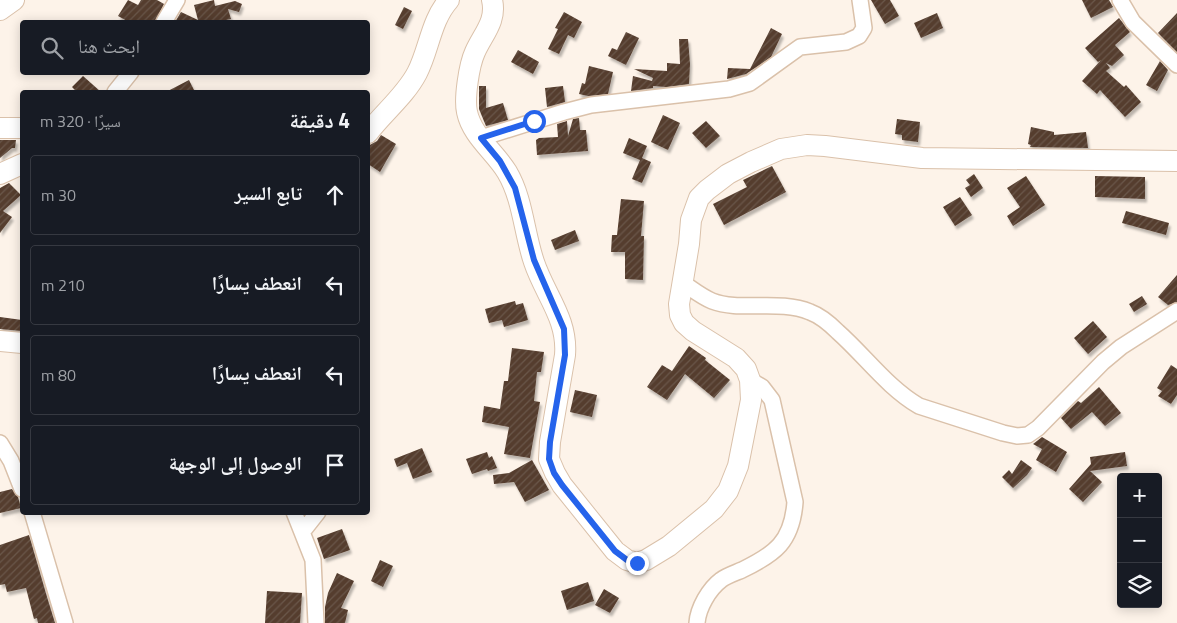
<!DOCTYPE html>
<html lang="ar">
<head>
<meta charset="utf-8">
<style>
	:root { --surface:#171b24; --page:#242831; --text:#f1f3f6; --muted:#9ea1a6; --line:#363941 }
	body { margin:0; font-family:"Titillium Web","Noto Naskh Arabic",sans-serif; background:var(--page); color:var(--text); direction:rtl }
	.controls { position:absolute; right:15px; bottom:15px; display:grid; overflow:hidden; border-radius:5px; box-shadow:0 2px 12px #0003 }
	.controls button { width:45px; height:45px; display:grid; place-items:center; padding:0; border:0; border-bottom:1px solid var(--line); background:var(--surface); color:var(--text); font:25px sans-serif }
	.stop { position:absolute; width:15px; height:15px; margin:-11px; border:4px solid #2563eb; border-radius:50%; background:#fff }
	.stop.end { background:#2563eb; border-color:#fff; box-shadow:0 1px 5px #0008 }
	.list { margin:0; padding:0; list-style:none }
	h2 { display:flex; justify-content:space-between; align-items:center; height:65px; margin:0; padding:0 20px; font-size:21px }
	h2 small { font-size:16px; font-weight:400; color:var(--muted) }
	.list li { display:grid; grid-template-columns:32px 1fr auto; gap:15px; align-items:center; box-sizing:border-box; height:80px; margin:0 10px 10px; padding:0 10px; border:1px solid var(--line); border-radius:5px }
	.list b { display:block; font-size:19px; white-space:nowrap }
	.list em { font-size:16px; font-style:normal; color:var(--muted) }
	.icon { flex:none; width:28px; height:28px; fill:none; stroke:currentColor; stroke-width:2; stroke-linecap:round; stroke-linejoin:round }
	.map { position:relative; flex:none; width:1177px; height:623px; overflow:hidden; direction:ltr }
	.search { position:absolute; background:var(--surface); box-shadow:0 2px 12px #0003; left:20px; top:20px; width:350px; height:55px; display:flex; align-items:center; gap:12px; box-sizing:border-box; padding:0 18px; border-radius:5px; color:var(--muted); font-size:19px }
	.panel { position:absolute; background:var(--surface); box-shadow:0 2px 12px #0003; left:20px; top:90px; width:350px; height:425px; border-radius:5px; direction:rtl }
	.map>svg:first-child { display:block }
	.building { fill:url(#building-hatch); filter:url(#shadow) }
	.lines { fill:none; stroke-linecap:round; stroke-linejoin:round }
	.minor-casing { stroke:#dac1aa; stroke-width:18 }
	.major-casing { stroke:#dac1aa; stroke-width:22 }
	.minor { stroke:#fff; stroke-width:15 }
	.major { stroke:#fff; stroke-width:20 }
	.route { stroke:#2563eb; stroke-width:6 }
</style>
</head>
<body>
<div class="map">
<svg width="1177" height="623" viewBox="0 0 1177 623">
	<defs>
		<pattern id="building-hatch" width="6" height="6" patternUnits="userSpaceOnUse" patternTransform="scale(1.25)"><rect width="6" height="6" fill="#553d2e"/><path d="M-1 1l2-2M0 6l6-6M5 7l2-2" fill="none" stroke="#6a574a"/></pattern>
		<filter id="shadow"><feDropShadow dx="2" dy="3.5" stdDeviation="1" flood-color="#0004"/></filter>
	</defs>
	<rect width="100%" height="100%" fill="#fdf3e9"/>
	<path class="building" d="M128,0L138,5L141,0H157L164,4L155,22H129L118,16Z
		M214,0L215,6L235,1L242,4L239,12L228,9L231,19L216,22H175L181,12L198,20L194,5Z
		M871,0H890L899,16L885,24Z
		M1082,0H1109L1113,7L1091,18Z
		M404,7L412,11L403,29L395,25Z
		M564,12L582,22L574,38L568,35L559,54L548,49L558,29L555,28Z
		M937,13L943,28L921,38L914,23Z
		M1177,13V52L1158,33Z
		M1119,18L1130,32L1115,45L1124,55L1112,66L1106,63L1110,68L1106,71L1124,87L1126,85L1141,102L1125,117L1100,90L1097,94L1082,81L1101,60L1098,62L1085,48Z
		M771,28L782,34L771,57L746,74L727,79L728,68L750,69Z
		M626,32L639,38L626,65L608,56L612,48L617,50Z
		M679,39H688L690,64L689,84L666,87L653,86V88L631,91L633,76L652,81L653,78L634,69L667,71V63L680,64Z
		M518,50L539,62L533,74L511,62Z
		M1160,61L1168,70L1157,91L1146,85Z
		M589,66L613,72L608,94L588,96L579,94L582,83L585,84Z
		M83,76L101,92H77L72,87Z
		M189,80L195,92H166Z
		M479,86H486V108L503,103L508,120L486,126L479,109Z
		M563,86L565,102L547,107L545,88Z
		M663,115L680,123L668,150L651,142Z
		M579,118L580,130H586L588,151L537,155L536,140L539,138L558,137L557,124L567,121L568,136L573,119Z
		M897,119L920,122L918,142L902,140V135L895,134Z
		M706,121L720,136L706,148L692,133Z
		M1031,127L1054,132V135L1086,132L1088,148L1030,147L1031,145L1028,144Z
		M381,135L396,144L380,172L368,164V146L377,141Z
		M629,138L647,146L642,158L651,162L642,183L632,179L640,160L623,153Z
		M0,140H16L15,148H12L0,158Z
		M772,166L786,192L724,225L713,204L747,187L743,180Z
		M974,174L983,188L971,197L965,188L970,185L966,180Z
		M1026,176L1045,205L1013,226L1007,216L1020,207L1007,188Z
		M1095,176L1145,177V199L1095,197Z
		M9,183L21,195L3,211L12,217L0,233V188Z
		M960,197L972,215L955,226L943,207Z
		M621,199L644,201L641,236H644L643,280L625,279V252H611L612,235H617Z
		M1126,211L1169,223L1166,235L1122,223Z
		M575,230L579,241L555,250L551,240Z
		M1177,275V302L1168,305L1158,297Z
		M1142,296L1147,304L1134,312L1129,304Z
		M515,301L516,305L523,303L528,320L504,327L502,320L489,323L485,309Z
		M0,317L22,320V331L0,329Z
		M1093,321L1107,337L1088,354L1074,338Z
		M689,346L706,358L705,360L730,380L714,398L685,374L667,400L647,387L662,365L672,371Z
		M512,348L544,352L541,372H537L534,401L540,402L530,458L504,454L509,427L482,422L484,406L500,409L504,381H508Z
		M1171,365L1177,369V395L1171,404L1158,396L1162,391L1157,388Z
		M1099,387L1121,413L1105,426L1092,412L1071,429L1061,418L1078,401L1081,403Z
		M575,390L597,395L592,417L570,412Z
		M1042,437L1067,452L1056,472L1036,460L1042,449L1033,444Z
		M422,448L432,472L413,479L407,463L397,467L394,459Z
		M487,452L489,458L492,456L497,468L488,471L487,469L472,474L466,459Z
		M1125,452L1127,466L1090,471L1102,482L1083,502L1069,489L1091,464L1090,457Z
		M532,460L549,490L525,502L514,482L494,484L493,475L509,473Z
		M1021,460L1032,468L1027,475L1013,488L1002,477L1009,470L1012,474Z
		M12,489L18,497L21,508L0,513V492Z
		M342,529L350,550L324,559L317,538Z
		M29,535L47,597L55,623H38L37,618L34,619L26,588L7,592L5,584L0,585V545Z
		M380,560L393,566L383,587L371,581Z
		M337,573L354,581L341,608L348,610L345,623H325V607L328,593Z
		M588,582L594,601L567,610L561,591Z
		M604,589L619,598L610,613L595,605Z
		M267,591L302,593L300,623H265Z"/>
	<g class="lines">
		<g class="minor-casing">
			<path id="minor" d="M1120,0L1133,22L1177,65
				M164,22L177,0
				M115,92L131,72
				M481,138L564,112L591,105L729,89L750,83L800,47L846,42L859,36L864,28L860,0
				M683,283C692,289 702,297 712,301C740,312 779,299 810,312C821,316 830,324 838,332C865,356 888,388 919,406L1003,433L1017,436L1028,435L1038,428L1103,362L1121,347L1177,311
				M0,443L11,461L22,489
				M32,512L65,623
				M294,512L313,560L316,623
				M303,531L318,512
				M697,623C698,608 709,589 721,580C726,576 735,573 742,570C775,554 792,542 795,502L772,400L762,387L750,380"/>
		</g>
		<g class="major-casing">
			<path id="major" d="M492,0C497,21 483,34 475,52C469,65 464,99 467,112C472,136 495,152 507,172C523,199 524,233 534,262C545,295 568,319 565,355L550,442L549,459L555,473L562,485L615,551L627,560L637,563L646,560L669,546L714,509L728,491L738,466L751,400L750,380L746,369L736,358L693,331L684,323L680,315L679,304L689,244L691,220L699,198L707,190L728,174L751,162L781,149L807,145L825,146L922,158L1177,161
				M0,10L14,0
				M0,128H22
				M368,133C383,113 405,96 417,73C429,50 431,20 449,0
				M0,174L22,164
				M0,341L22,343"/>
		</g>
		<use href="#minor" class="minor"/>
		<use href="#major" class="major"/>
	</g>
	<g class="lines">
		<path class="route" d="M534,121L481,138L500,161L515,188L534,260L564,329L565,355L550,442L549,459L554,473L562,485L615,551L627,560L637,563"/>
	</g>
</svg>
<div class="controls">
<button>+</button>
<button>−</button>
<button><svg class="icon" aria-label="layers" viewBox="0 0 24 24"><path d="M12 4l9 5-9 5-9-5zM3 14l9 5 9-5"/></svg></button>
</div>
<div class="stop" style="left:534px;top:121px"></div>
<div class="stop end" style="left:637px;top:563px"></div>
<div class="search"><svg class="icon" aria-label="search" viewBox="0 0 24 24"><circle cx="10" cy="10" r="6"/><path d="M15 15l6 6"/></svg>ابحث هنا</div>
<section class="panel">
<h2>4 دقيقة<small>سيرًا · 320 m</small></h2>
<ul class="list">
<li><svg class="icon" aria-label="ahead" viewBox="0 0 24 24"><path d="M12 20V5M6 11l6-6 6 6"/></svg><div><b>تابع السير</b></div><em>30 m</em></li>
<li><svg class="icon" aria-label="left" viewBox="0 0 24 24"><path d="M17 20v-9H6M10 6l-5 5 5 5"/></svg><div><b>انعطف يسارًا</b></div><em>210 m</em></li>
<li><svg class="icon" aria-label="left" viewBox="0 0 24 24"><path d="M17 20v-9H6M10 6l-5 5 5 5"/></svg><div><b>انعطف يسارًا</b></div><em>80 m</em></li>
<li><svg class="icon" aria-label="arrive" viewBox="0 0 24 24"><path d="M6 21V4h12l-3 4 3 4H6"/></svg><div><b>الوصول إلى الوجهة</b></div></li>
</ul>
</section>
</div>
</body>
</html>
